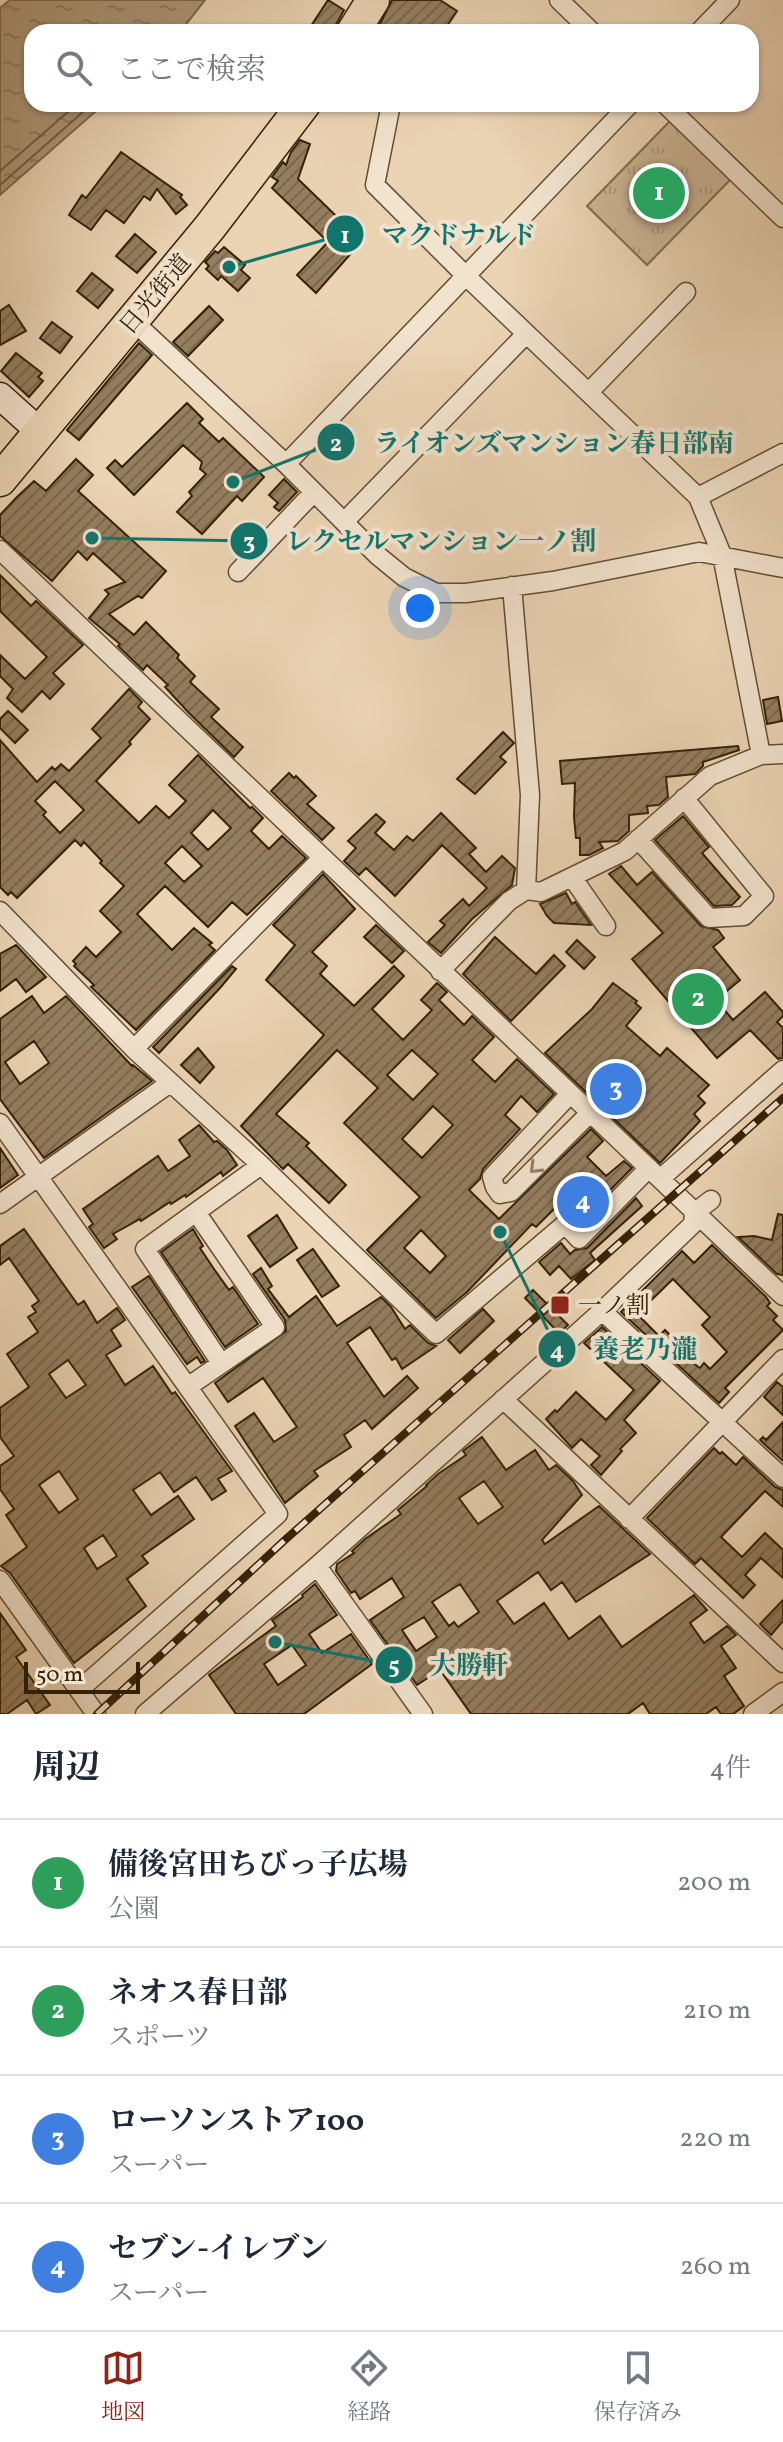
<!DOCTYPE html>
<html lang="ja">
<head>
<meta charset="utf-8">
<style>
	:root { --surface:#fff; --page:#f6f6f7; --text:#1f2937; --muted:#747a83; --line:#e0e1e3; --accent:#8f2418 }
	body { margin:0; font-family:Vollkorn,"Noto Serif JP",serif; background:var(--page); color:var(--text) }
	.scale { position:absolute; left:24px; bottom:20px; width:116px; box-sizing:border-box; padding-left:8px; border:4px solid #352106; border-top:0; font-size:22px; line-height:28px; white-space:nowrap; color:#352106; -webkit-text-stroke:6px #f2e3ce; paint-order:stroke }
	.you { position:absolute; left:420px; top:608px; width:28px; height:28px; margin:-20px; border:6px solid #fff; border-radius:50%; background:#1a73e8; box-shadow:0 0 0 12px #1a73e833 }
	.badge { display:grid; place-items:center; width:52px; height:52px; border-radius:50%; background:var(--accent); color:#fff; font-size:26px; font-weight:700 }
	.pin { position:absolute; translate:-50% -50%; border:4px solid #fff; box-shadow:0 2px 8px #0006 }
	.list { margin:0; padding:0; list-style:none }
	h2 { display:flex; justify-content:space-between; align-items:center; height:104px; margin:0; padding:0 32px; font-size:34px }
	h2 small { font-size:26px; font-weight:400; color:var(--muted) }
	.list li { display:grid; grid-template-columns:52px 1fr auto; gap:24px; align-items:center; box-sizing:border-box; height:128px; padding:0 32px; border-top:2px solid var(--line) }
	.list b { display:block; font-size:30px; white-space:nowrap }
	.list p { margin:0; font-size:26px; white-space:nowrap; color:var(--muted) }
	.list em { font-size:26px; font-style:normal; color:var(--muted) }
	.icon { flex:none; width:44px; height:44px; fill:none; stroke:currentColor; stroke-width:2; stroke-linecap:round; stroke-linejoin:round }
	.map { position:relative; flex:none; width:783px; height:1714px; overflow:hidden }
	.search { position:absolute; background:var(--surface); box-shadow:0 2px 6px #0004; left:24px; right:24px; top:24px; height:88px; display:flex; align-items:center; gap:20px; box-sizing:border-box; padding:0 28px; border-radius:24px; color:var(--muted); font-size:30px }
	.sheet { height:616px; background:var(--surface) }
	nav { display:flex; justify-content:space-around; align-items:center; box-sizing:border-box; height:112px; border-top:2px solid var(--line); background:var(--surface); font-size:22px; color:var(--muted) }
	nav a { display:grid; justify-items:center; gap:4px }
	nav .on { color:var(--accent) }
	.map>svg:first-child { display:block }
	.park { fill:url(#park-tufts); stroke:#806c4e; stroke-width:2 }
	.water { fill:url(#water-ripples); stroke:#7d684b; stroke-width:2 }
	.lines { fill:none; stroke-linecap:round; stroke-linejoin:round }
	.shore { stroke:#715c40; stroke-width:2 }
	.building { fill:url(#building-hatch); stroke:#352106; stroke-width:2; fill-rule:evenodd }
	.street-casing { stroke:#624e32; stroke-width:21 }
	.secondary-casing { stroke:#352106; stroke-width:29 }
	.highway-casing { stroke:#352106; stroke-width:35 }
	.street { stroke:#f2e3ce; stroke-width:18 }
	.secondary { stroke:#f2e3ce; stroke-width:26 }
	.highway { stroke:#ebd4b4; stroke-width:32 }
	.rail-casing { stroke:#352106; stroke-width:8 }
	.rail { stroke:#f2e3ce; stroke-width:5; stroke-dasharray:15; stroke-linecap:butt }
	.oneway { stroke:#94826a }
	.poi-dot { fill:#8f2418; stroke:#f2e3ce; stroke-width:3 }
	.labels { text-anchor:middle; stroke-width:8; stroke-linejoin:round; paint-order:stroke }
	.street-label { font-size:24px; fill:#352106; stroke:#f2e3ce }
	.poi-label { font-size:24px; fill:#352106; stroke:#f2e3ce; text-anchor:start }
	.leader { fill:none; stroke:#0f766e; stroke-width:3 }
	.callout-dot { fill:#0f766e; stroke:#f2e3ce; stroke-width:3 }
	.mark-label { font-size:24px; text-anchor:middle; font-weight:bold; fill:#fff }
	.callout-label { font-size:26px; text-anchor:middle; font-weight:bold; fill:#0f766e; stroke:#f2e3ce; stroke-width:8; stroke-linejoin:round; paint-order:stroke }
</style>
</head>
<body>
<div class="map">
<svg width="783" height="1714" viewBox="0 0 783 1714">
	<defs>
		<pattern id="park-tufts" width="24" height="20" patternUnits="userSpaceOnUse" patternTransform="scale(2)"><rect width="24" height="20" fill="#ccb696"/><path d="M3 7l-1-3M5 7V3M7 7l1-3M15 17l-1-3M17 17v-4M19 17l1-3" fill="none" stroke="#b09c80"/></pattern>
		<pattern id="water-ripples" width="26" height="14" patternUnits="userSpaceOnUse" patternTransform="scale(2)"><rect width="26" height="14" fill="#ad9779"/><path d="M2 4q2-2 4 0t4 0M15 11q2-2 4 0t4 0" fill="none" stroke="#8e7b61"/></pattern>
		<pattern id="building-hatch" width="6" height="6" patternUnits="userSpaceOnUse" patternTransform="scale(2)"><rect width="6" height="6" fill="#947e60"/><path d="M-1 1l2-2M0 6l6-6M5 7l2-2" fill="none" stroke="#7a674d"/></pattern>
	</defs>
	<rect width="100%" height="100%" fill="#ebd4b4"/>
	<filter id="stains"><feTurbulence type="fractalNoise" baseFrequency=".0025" numOctaves="4"/><feColorMatrix values="0 0 0 0 .2 0 0 0 0 .09 0 0 0 0 .02 0 0 0 .5 -.17"/></filter>
	<radialGradient id="worn" r=".72"><stop offset=".6" stop-color="#630" stop-opacity="0"/><stop offset="1" stop-color="#630" stop-opacity=".3"/></radialGradient>
	<path class="park" d="M671,120L731,179L647,265L587,206Z"/>
	<path class="water" d="M10,0H205L180,32H32V104H104L0,195V8Z"/>
	<g class="lines">
		<path class="shore" d="M0,171L77,104
			M0,185L92,104"/>
	</g>
	<path class="building" d="M328,0L344,10L332,32H307Z
		M392,0H440L457,11L443,32H384L378,28Z
		M300,140L310,144L298,179L362,241L316,293L297,275L328,242L272,188L278,181L272,177L283,162L286,165L291,152Z
		M121,152L182,195L180,197L187,205L176,214L157,189L150,200L144,196L124,223L106,210L91,230L69,215L82,195L86,198Z
		M135,234L156,252L137,273L116,256Z
		M224,247L245,265L241,270L250,278L238,291L221,276L218,280L206,269L209,266L205,262L215,251L218,253Z
		M92,273L113,290L98,308L77,291Z
		M9,305L26,331L0,345V311Z
		M209,306L223,320L188,356L173,342Z
		M52,322L72,337L60,353L40,338Z
		M139,343L152,355L79,440L67,430Z
		M16,353L42,373L38,377L43,381L29,397L1,371Z
		M187,403L203,419L199,423L219,442L223,438L264,477L242,501L237,496L202,534L177,512L192,496L189,492L206,474L200,469L202,462L183,445L134,495L107,468L115,460L122,467Z
		M76,459L93,475L78,491L166,571L142,598L138,596L109,614L134,635L146,622L179,655L177,658L195,676L190,682L219,709L211,717L243,747L234,757L188,712L165,687L168,685L147,665L143,670L118,646L120,644L89,618L109,594L105,590L125,582L93,553L87,560L78,551L52,581L0,536V515L17,497L34,481L46,491Z
		M284,479L297,492L279,511L274,507L278,503L269,495Z
		M0,575L31,606L36,601L83,645L53,673L64,684L50,699L42,691L22,712L7,698L13,689L0,676V655L25,679L47,657L0,611Z
		M129,689L142,702L138,707L150,719L129,742L131,744L96,781L139,823L156,806L169,818L186,801L169,785L198,755L250,808L252,807L263,818L251,831L269,849L282,836L306,858L247,915L232,902L208,927L165,886L137,914L172,950L194,928L212,943L209,945L215,950L136,1030L91,987L94,985L74,966L76,964L73,961L86,947L96,957L121,932L100,911L124,886L100,863L102,861L84,842L81,846L75,840L17,898L11,892L8,895L0,887V740L37,782L52,767L55,770L61,764L69,771L101,738L92,729ZM55,781L84,810L60,833L43,815L46,812L35,801ZM213,810L231,828L208,850L191,833ZM182,846L202,866L184,882L165,863Z
		M778,697L782,721L767,724L763,700Z
		M8,711L28,730L15,743L0,728V719Z
		M503,732L514,743L500,757L506,762L475,794L457,779Z
		M738,746L739,750L703,762V766L695,774L666,777L668,797L659,805L647,806L648,813L629,815V831L618,841L599,842L603,848L589,855H580V838H576L574,817L575,783L562,784L560,761Z
		M289,773L294,778L296,776L316,796L307,804L334,828L322,840L271,791Z
		M441,813L476,848L469,854L486,872L502,856L515,868L512,885L472,919L441,953L428,942L445,925L440,921L463,899L469,906L487,888L442,845L395,896L366,868L359,875L344,861L356,848L348,841L376,814L385,822L375,833L394,850L407,836L413,841Z
		M683,816L709,847L702,853L740,897L732,905L714,906L655,840Z
		M621,866L637,885L652,872L701,926L718,930L724,938L713,947L740,980L716,1000L733,1020L765,992L783,1012V1016L777,1022L783,1028V1058L778,1059L750,1030L717,1058L632,959L663,933L609,874Z
		M323,874L355,909L312,952L327,966L320,974L354,1006L394,966L404,976L372,1009L403,1040L432,1010L421,1000L437,983L447,992L439,1000L464,1025L472,1016L494,1037L472,1060L495,1082L517,1059L554,1094L537,1112L521,1096L505,1115L520,1129L483,1169L480,1179L469,1190L499,1219L591,1129L603,1141L587,1157L606,1176L624,1161L632,1168L579,1222L559,1204L536,1227L532,1224L467,1292L436,1318L367,1250L420,1197L344,1123L378,1088L337,1050L276,1114L309,1143L306,1146L346,1185L329,1203L288,1164L283,1169L241,1126L324,1035L266,980L295,945L273,925ZM412,1050L438,1074L413,1100L387,1075ZM433,1106L453,1125L422,1158L402,1139ZM421,1230L446,1256L430,1273L404,1248Z
		M566,893L572,904L575,902L591,925L554,923L547,916L540,904Z
		M376,925L404,951L392,963L364,937Z
		M495,937L536,974L554,955L565,966L511,1021L463,974Z
		M577,940L595,957L584,969L566,952Z
		M16,945L46,977L26,992L16,979L0,991V954Z
		M232,966L236,969L220,988L159,1053L153,1047Z
		M613,983L637,1001L635,1003L641,1008L626,1026L660,1056L667,1048L709,1085L698,1096L705,1103L694,1114L700,1121L660,1163L545,1053L592,1009Z
		M32,996L44,1013L66,996L132,1066L133,1065L152,1081L44,1158L0,1099V1019ZM34,1041L49,1063L20,1084L5,1062Z
		M198,1048L214,1067L200,1083L181,1065Z
		M199,1125L214,1142L217,1141L227,1150L237,1165L223,1176L221,1172L186,1197L185,1195L171,1204L170,1202L141,1221L140,1219L113,1234L117,1239L104,1248L89,1227L93,1224L83,1209L158,1156L168,1171L190,1156L179,1140Z
		M0,1148L18,1175L0,1188Z
		M636,1198L642,1206L590,1253L595,1260L571,1279L559,1266L550,1275L539,1262L561,1243L570,1254L575,1250L587,1248Z
		M778,1214L783,1215V1275L777,1274L738,1237L754,1236L772,1240Z
		M277,1215L297,1248L270,1267L248,1236Z
		M24,1229L78,1305L84,1301L97,1323L117,1308L125,1320L111,1330L121,1346L106,1355L125,1385L153,1366L172,1394L175,1392L232,1471L218,1479L226,1491L212,1500L196,1477L174,1492L160,1472L133,1490L151,1515L178,1496L194,1519L142,1556L148,1563L127,1579L146,1606L74,1663L10,1573L1,1566L27,1547L6,1515L14,1509L0,1489V1466L14,1456L0,1437V1408L29,1387L7,1354L38,1332L28,1317L36,1312L32,1306L39,1301L9,1258L0,1265V1246ZM68,1360L86,1385L66,1398L49,1374ZM59,1471L78,1499L59,1513L39,1485ZM103,1535L117,1556L97,1569L84,1548Z
		M193,1229L203,1246L200,1248L214,1269L229,1290L233,1287L258,1324L225,1347L161,1252Z
		M712,1245L766,1297L770,1303L767,1306L777,1316L773,1320L783,1330L725,1388L729,1392L719,1403L621,1312L682,1251L694,1263ZM673,1279L710,1317L702,1325L727,1352L710,1369L704,1363L700,1368L697,1366L673,1344L676,1341L665,1330L659,1336L637,1314Z
		M313,1249L339,1286L322,1297L297,1260Z
		M261,1268L272,1286L268,1289L289,1317L316,1296L337,1326L381,1297L391,1307L405,1329L410,1325L428,1343L436,1346L402,1369L396,1358L392,1360L370,1327L347,1343L384,1397L407,1376L418,1388L372,1429L365,1420L344,1435L351,1447L314,1471L318,1476L285,1503L235,1426L254,1413L274,1442L297,1427L263,1378L228,1402L215,1383L286,1331L285,1320L253,1274Z
		M149,1276L205,1361L201,1363L197,1357L187,1364L132,1287Z
		M533,1290L568,1325L559,1333L525,1298Z
		M483,1309L494,1321L460,1353L448,1340Z
		M602,1327L660,1381L624,1420L636,1433L620,1449L622,1451L601,1475L591,1465L600,1456L581,1439L572,1448L546,1419L555,1410L557,1412L576,1392L606,1420L634,1390L584,1343Z
		M777,1382L783,1387V1415L764,1397Z
		M783,1422V1461L760,1440L763,1437L766,1440Z
		M482,1437L506,1470L535,1450L549,1470L556,1465L573,1481L582,1495L542,1540L545,1544L599,1506L650,1554L576,1602L562,1582L551,1590L538,1572L497,1601L514,1624L544,1603L569,1639L600,1616L622,1647L694,1595L707,1610L690,1623L704,1643L727,1626L736,1635L721,1646L736,1668L724,1676L744,1706L733,1714H721L716,1707L706,1714H650L643,1703L628,1714H471L440,1670L417,1685L370,1620L404,1597L392,1578L360,1599L355,1591L351,1593L336,1571L337,1564L354,1553L352,1551L365,1539L401,1514L398,1510L427,1486L426,1485L438,1474L466,1455L463,1451ZM484,1481L503,1507L478,1524L459,1498ZM460,1584L479,1612L458,1627L454,1622L449,1626L432,1602ZM424,1617L437,1637L416,1651L402,1630Z
		M714,1448L720,1454L722,1452L736,1465L743,1457L775,1487L783,1490V1507L765,1491L721,1537L742,1557L765,1533L783,1550V1578L761,1558L745,1575L755,1585L743,1598L701,1558L695,1564L647,1518Z
		M315,1584L337,1615L309,1634L322,1653L351,1634L372,1664L304,1714H236L209,1675L276,1626L272,1620L303,1597L302,1595ZM292,1645L306,1665L278,1685L264,1664Z
		M783,1600V1621L771,1635L760,1624Z
		M0,1613L26,1650L16,1657L50,1705L36,1714L27,1700L7,1714H0Z"/>
	<g class="lines">
		<g class="street-casing">
			<path id="street" d="M559,0L592,32
				M699,32L730,0
				M391,104L375,185L467,277L698,497L722,555L761,755
				M665,104L783,218
				M133,321L286,464L377,555L404,577L436,593H466L553,581L699,552L783,568
				M589,392L686,292
				M286,464L630,104
				M698,497L783,453
				M344,522L526,334
				M0,550L783,1296
				M238,572L314,492
				M512,586L530,795L526,890
				M638,839L709,918L744,916L764,896L684,798
				M572,877L606,926
				M0,911L134,1049L261,1165L436,1334L565,1224L579,1239L649,1168
				M440,971L509,901L526,890L541,892L625,851L710,776L761,755L783,754
				M134,1049L322,858
				M570,1094L492,1177L495,1187L500,1194L511,1192L590,1113
				M0,1123L278,1514L79,1690
				M660,1179L783,1070
				M0,1204L170,1083
				M602,1311L783,1478
				M221,1363L145,1249L261,1165
				M189,1386L275,1327L196,1212
				M503,1399L783,1663
				M629,1519L783,1359
				M317,1566L423,1714
				M0,1580L96,1714
				M145,1714L317,1566L602,1311L693,1224L694,1213L711,1200
				M753,1714L783,1692"/>
		</g>
		<g class="secondary-casing">
			<path id="secondary" d="M0,396L39,431"/>
		</g>
		<g class="highway-casing">
			<path id="highway" d="M353,32L373,0
				M0,480L210,227L304,104"/>
		</g>
		<use href="#street" class="street"/>
		<use href="#secondary" class="secondary"/>
		<use href="#highway" class="highway"/>
		<g class="rail-casing">
			<path id="rail" d="M97,1714L286,1539L783,1098"/>
		</g>
		<use href="#rail" class="rail"/>
	</g>
	<defs><path id="oneway-chevron" d="M-2-3.5L2.5 0L-2 3.5" fill="none" stroke-width="1.6" stroke-linecap="round" stroke-linejoin="round" transform="scale(2)"/></defs>
	<use class="oneway" href="#oneway-chevron" transform="translate(535 1168) rotate(135)"/>
	<rect class="poi-dot" x="550" y="1295" width="20" height="20" rx="4"/>
	<g class="labels">
		<g class="street-label">
			<text transform="translate(155 294) rotate(-50)" y="8">日光街道</text>
		</g>
		<g class="poi-label">
			<text x="578" y="1313">一ノ割</text>
		</g>
	</g>
	<path class="leader" d="M229 267L345 234M233 482L336 442M92 538L249 541M500 1232L557 1349M275 1642L394 1665"/>
	<g class="callout-dot">
		<circle cx="229" cy="267" r="8"/>
		<circle cx="233" cy="482" r="8"/>
		<circle cx="92" cy="538" r="8"/>
		<circle cx="500" cy="1232" r="8"/>
		<circle cx="275" cy="1642" r="8"/>
		<circle cx="345" cy="234" r="20"/>
		<circle cx="336" cy="442" r="20"/>
		<circle cx="249" cy="541" r="20"/>
		<circle cx="557" cy="1349" r="20"/>
		<circle cx="394" cy="1665" r="20"/>
	</g>
	<g class="mark-label">
		<text x="345" y="243">1</text>
		<text x="336" y="451">2</text>
		<text x="249" y="549">3</text>
		<text x="557" y="1358">4</text>
		<text x="394" y="1673">5</text>
	</g>
	<g class="callout-label">
		<text x="459" y="244">マクドナルド</text>
		<text x="554" y="452">ライオンズマンション春日部南</text>
		<text x="441" y="550">レクセルマンション一ノ割</text>
		<text x="645" y="1358">養老乃瀧</text>
		<text x="469" y="1674">大勝軒</text>
	</g>
	<rect width="100%" height="100%" filter="url(#stains)"/>
	<rect width="100%" height="100%" fill="url(#worn)"/>
</svg>
<div class="scale">50 m</div>
<div class="you"></div>
<div class="pin badge" style="left:659px;top:193px;background:#2e9e5b">1</div>
<div class="pin badge" style="left:698px;top:999px;background:#2e9e5b">2</div>
<div class="pin badge" style="left:616px;top:1089px;background:#3f7fe0">3</div>
<div class="pin badge" style="left:583px;top:1202px;background:#3f7fe0">4</div>
<div class="search"><svg class="icon" aria-label="search" viewBox="0 0 24 24"><circle cx="10" cy="10" r="6"/><path d="M15 15l6 6"/></svg>ここで検索</div>
</div>
<section class="sheet">
<h2>周辺<small>4件</small></h2>
<ul class="list">
<li><span class="badge" style="background:#2e9e5b">1</span><div><b>備後宮田ちびっ子広場</b><p>公園</p></div><em>200 m</em></li>
<li><span class="badge" style="background:#2e9e5b">2</span><div><b>ネオス春日部</b><p>スポーツ</p></div><em>210 m</em></li>
<li><span class="badge" style="background:#3f7fe0">3</span><div><b>ローソンストア100</b><p>スーパー</p></div><em>220 m</em></li>
<li><span class="badge" style="background:#3f7fe0">4</span><div><b>セブン-イレブン</b><p>スーパー</p></div><em>260 m</em></li>
</ul>
</section>
<nav>
<a class="on"><svg class="icon" aria-label="map" viewBox="0 0 24 24"><path d="M3 6l6-2 6 2 6-2v14l-6 2-6-2-6 2zM9 4v14M15 6v14"/></svg>地図</a>
<a><svg class="icon" aria-label="directions" viewBox="0 0 24 24"><path d="M12 3l9 9-9 9-9-9zM9 14v-3h6M13 9l2 2-2 2"/></svg>経路</a>
<a><svg class="icon" aria-label="saved" viewBox="0 0 24 24"><path d="M7 4h10v16l-5-4-5 4z"/></svg>保存済み</a>
</nav>
</body>
</html>
